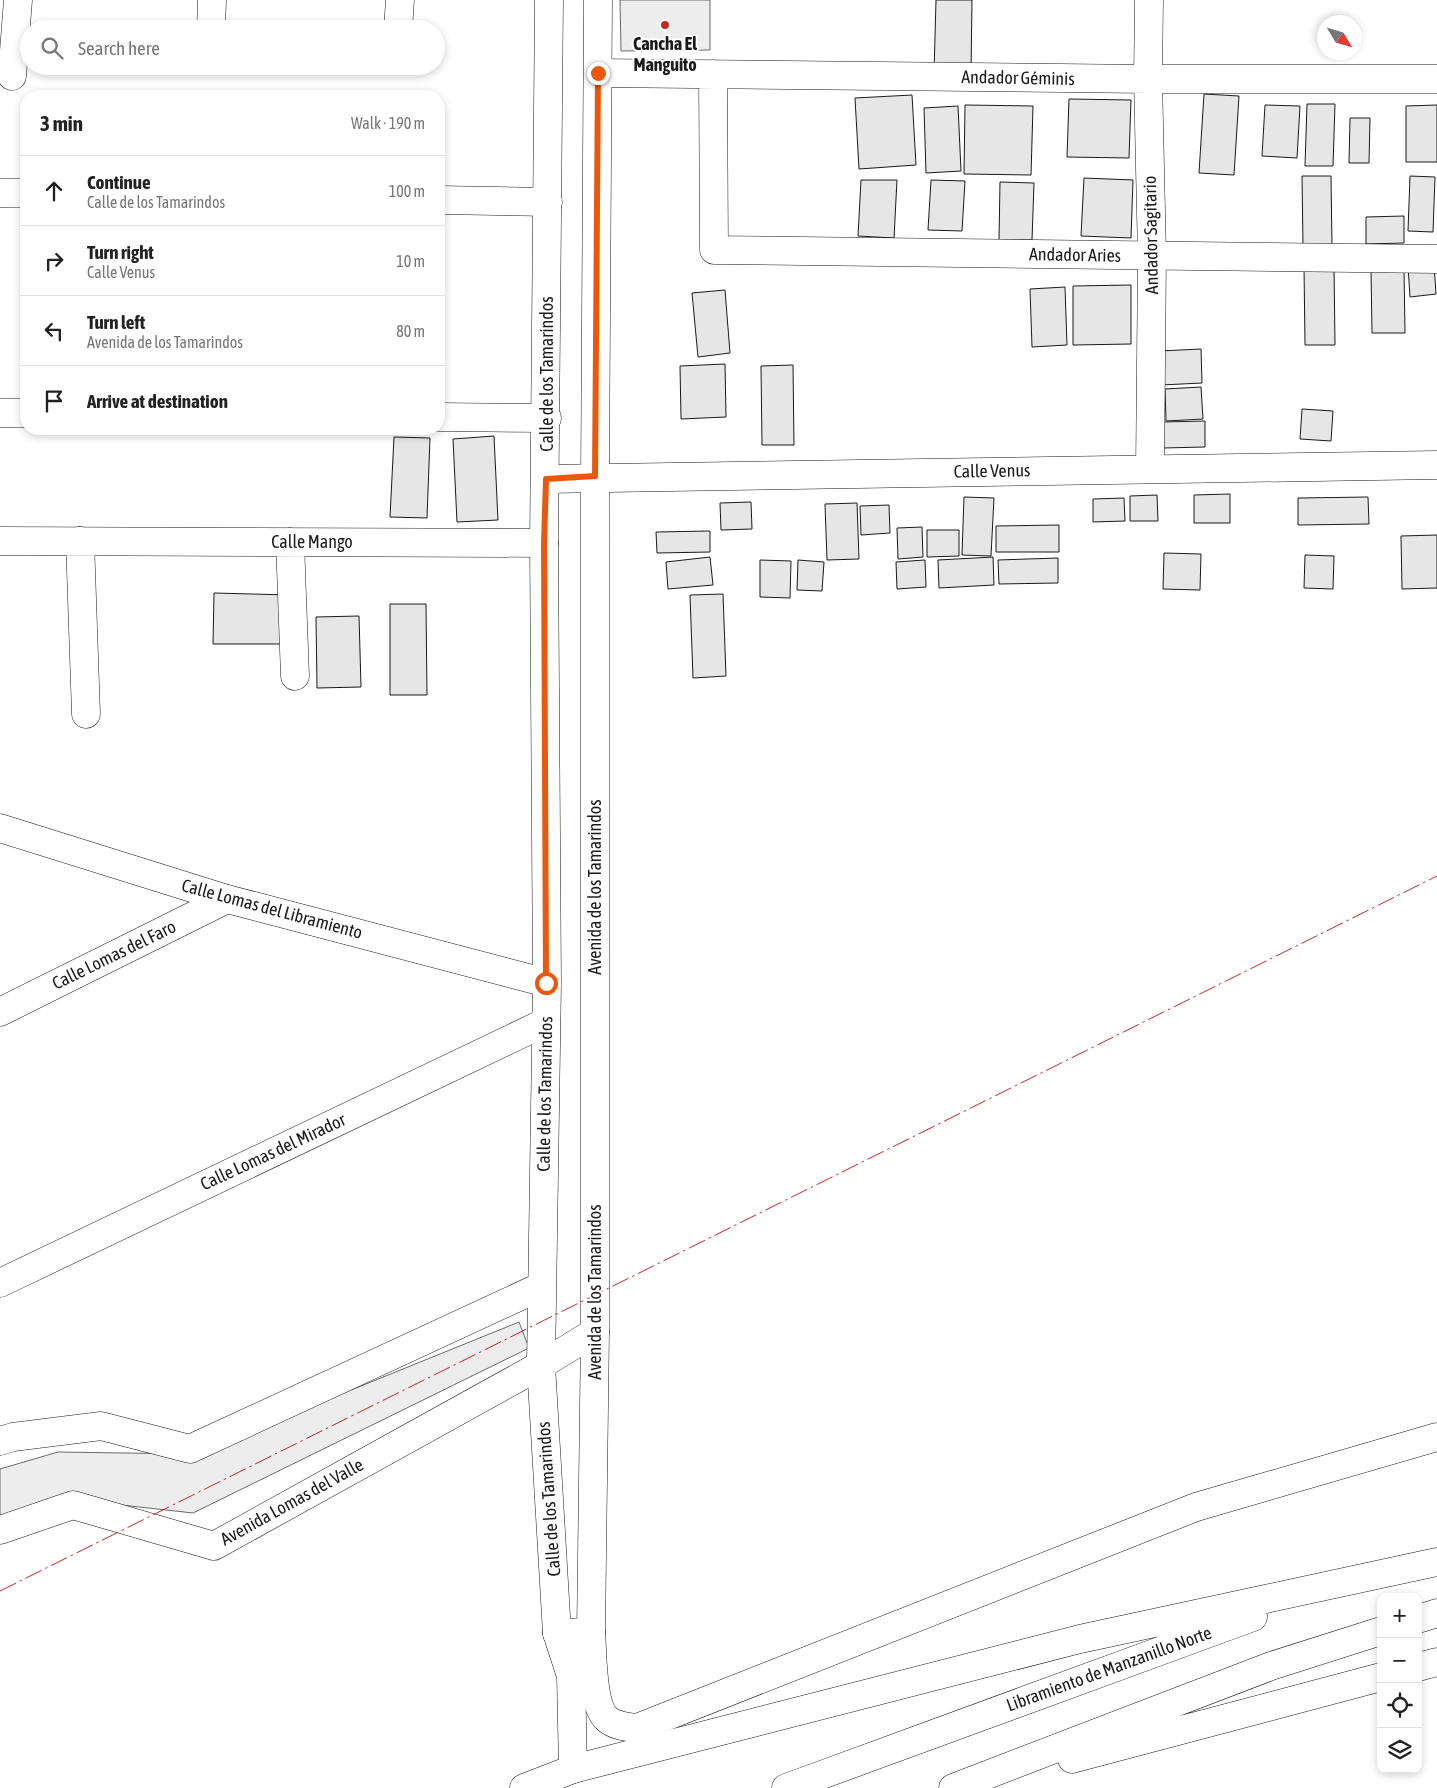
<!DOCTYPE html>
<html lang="en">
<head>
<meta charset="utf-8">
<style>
	:root { --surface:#fff; --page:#f2f2f2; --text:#222; --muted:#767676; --line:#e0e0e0 }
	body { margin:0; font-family:"Asap Condensed",sans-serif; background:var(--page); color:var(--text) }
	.controls { position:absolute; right:15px; bottom:15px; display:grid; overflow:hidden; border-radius:10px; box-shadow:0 2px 8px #0003 }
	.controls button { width:45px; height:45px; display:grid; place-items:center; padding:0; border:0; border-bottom:1px solid var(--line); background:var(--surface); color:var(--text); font:25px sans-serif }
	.compass { position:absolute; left:1317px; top:15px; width:45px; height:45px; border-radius:50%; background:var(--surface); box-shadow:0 2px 8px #0003; rotate:128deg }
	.stop { position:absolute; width:15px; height:15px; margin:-11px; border:4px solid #ea580c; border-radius:50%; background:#fff }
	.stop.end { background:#ea580c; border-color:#fff; box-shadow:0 1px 5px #0008 }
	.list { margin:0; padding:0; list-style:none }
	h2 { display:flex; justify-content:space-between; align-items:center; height:65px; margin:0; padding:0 20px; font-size:21px }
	h2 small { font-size:16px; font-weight:400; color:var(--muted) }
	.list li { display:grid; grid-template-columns:32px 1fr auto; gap:15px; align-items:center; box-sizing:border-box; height:70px; padding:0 20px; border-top:1px solid var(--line) }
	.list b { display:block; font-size:19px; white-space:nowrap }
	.list p { margin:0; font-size:16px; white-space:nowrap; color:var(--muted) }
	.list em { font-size:16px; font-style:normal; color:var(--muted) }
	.icon { flex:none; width:28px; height:28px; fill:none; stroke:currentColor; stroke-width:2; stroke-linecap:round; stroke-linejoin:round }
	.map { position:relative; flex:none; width:1437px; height:1788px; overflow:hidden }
	.search { position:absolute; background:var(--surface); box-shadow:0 2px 8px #0003; left:20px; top:20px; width:425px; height:55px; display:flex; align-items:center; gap:12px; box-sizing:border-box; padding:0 18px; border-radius:28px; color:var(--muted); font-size:19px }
	.panel { position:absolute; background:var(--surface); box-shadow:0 2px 8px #0003; left:20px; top:90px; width:425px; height:345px; border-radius:20px }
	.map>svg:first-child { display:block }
	.built { fill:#ededed; stroke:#6a6a6a }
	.building { fill:#e6e6e6; stroke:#1a1a1a }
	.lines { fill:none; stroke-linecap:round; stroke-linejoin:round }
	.street-casing { stroke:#1a1a1a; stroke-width:29 }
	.secondary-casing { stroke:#1a1a1a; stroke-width:29 }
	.highway-casing { stroke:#1a1a1a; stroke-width:29 }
	.street { stroke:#fff; stroke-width:28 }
	.secondary { stroke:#fff; stroke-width:28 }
	.highway { stroke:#fff; stroke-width:28 }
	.power { stroke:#c62828; stroke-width:1; stroke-dasharray:18 4 2.5 4; stroke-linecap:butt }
	.route { stroke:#ea580c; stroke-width:6 }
	.poi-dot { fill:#c62828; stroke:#fff; stroke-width:2 }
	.labels { text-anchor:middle; stroke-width:4; stroke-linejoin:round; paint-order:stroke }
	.poi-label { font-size:18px; font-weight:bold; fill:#1a1a1a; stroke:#fff }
	.street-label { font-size:18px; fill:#1a1a1a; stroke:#fff }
</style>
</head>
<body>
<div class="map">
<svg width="1437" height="1788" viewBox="0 0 1437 1788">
	<rect width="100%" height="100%" fill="#fff"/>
	<path class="built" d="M620,0H710V50L621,51Z
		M519,1322L529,1348L193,1513L68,1499L0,1523V1469L58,1452L193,1454Z"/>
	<path class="building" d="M936,0H972L971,74L934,73Z
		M1204,94L1239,96L1234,175L1199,173Z
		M912,95L916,165L859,169L855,98Z
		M1069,99L1131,100L1129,158L1067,157Z
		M1307,104H1335L1333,166H1305Z
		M965,105L1033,106L1031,175L964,174Z
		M1265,105L1300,106L1297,158L1262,156Z
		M1437,105V162H1406V106Z
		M958,106L961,171L926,173L924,108Z
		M1350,118H1370L1369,163H1349Z
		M1302,176H1331L1332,246H1303Z
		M1410,176L1435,177L1433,232L1408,231Z
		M1084,178L1133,180L1131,238L1081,236Z
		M861,180H897L894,238L858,236Z
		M931,180L965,181L962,231L928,230Z
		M1000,182L1034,183L1032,240H999Z
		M1404,216V243L1366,244V217Z
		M1434,264L1436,294L1410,297L1408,266Z
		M1304,267H1334L1335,345H1305Z
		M1404,269L1405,333H1372L1371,270Z
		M1131,285V344L1073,345V286Z
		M1065,287L1067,345L1032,347L1030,289Z
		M725,290L730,353L698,357L692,293Z
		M1201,349L1202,383L1161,385L1160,351Z
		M725,364L726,417L681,419L680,366Z
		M793,365L794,445H762L761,366Z
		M1201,387L1203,419L1166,421L1165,389Z
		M1302,409L1333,411L1331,441L1300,439Z
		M1205,421V447L1163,448V422Z
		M494,436L498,520L457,522L453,439Z
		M394,437L430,438L427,518L390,517Z
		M1230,494V523H1194V495Z
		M1157,495L1158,521H1130V496Z
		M964,497L994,498L991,556L962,555Z
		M1368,497L1369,524L1298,525V498Z
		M1124,498L1125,521L1093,522V499Z
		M751,502L752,529L721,530L720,503Z
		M857,503L859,559L827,560L825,504Z
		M889,505L890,533L861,535L860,506Z
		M1059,525V552H996V526Z
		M922,527L923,557L898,559L897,528Z
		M927,530H959V556L927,557Z
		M710,531V552L657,553L656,532Z
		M1437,535V588L1402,589L1401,536Z
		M1164,553L1201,554L1200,590L1163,589Z
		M1305,555L1334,556L1333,589L1304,588Z
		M710,557L713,585L668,589L666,562Z
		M993,557L994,585L939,588L938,560Z
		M1058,558V583L999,584L998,560Z
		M760,560L791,561L790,598L760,597Z
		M798,560L824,562L822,591L797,590Z
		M925,560L926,587L897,589L896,562Z
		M214,593L289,595L288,644H213Z
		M723,594L726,676L693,678L690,595Z
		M390,604H426L427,695H390Z
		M359,616L361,687L317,688L316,617Z"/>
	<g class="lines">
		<g class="street-casing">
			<path id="street" d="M1149,0L1148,79L1152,256L1150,469
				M211,29L212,0
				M398,29L400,0
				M598,73L1148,79H1437
				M713,74L714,250L1437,259
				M12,76L18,0
				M0,193H26
				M439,200L548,202
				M0,413H26
				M439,417L547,418
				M546,479L1437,465
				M0,541L544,543
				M80,541L86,714
				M290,542L295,676
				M0,1012L227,899
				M0,1283L546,1022
				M0,1530L73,1505L214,1546L541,1365L595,1332
				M557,1633L591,1632C593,1653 591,1705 607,1719C615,1726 627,1727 637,1728L1196,1507L1437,1437"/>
		</g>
		<g class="secondary-casing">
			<path id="secondary" d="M549,0L544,543L547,983L541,1365L557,1633L571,1676
				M0,828L227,899L547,983
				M0,1441L13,1437L101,1426L190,1449L540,1287
				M573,1769L571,1676L591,1632L595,1332V477L598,0"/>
		</g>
		<g class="highway-casing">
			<path id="highway" d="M1418,1619L1437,1613
				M1418,1667L1437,1662
				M1072,1759L1381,1677
				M524,1788L573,1769L1080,1639L1437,1562
				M786,1788L1253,1617
				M953,1788L1271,1666L1381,1631"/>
		</g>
		<use href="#street" class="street"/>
		<use href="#secondary" class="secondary"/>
		<use href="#highway" class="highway"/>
		<path class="power" d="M0,1591L1437,876"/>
	</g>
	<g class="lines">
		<path class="route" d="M546,983L544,543L546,479L595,476L598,73"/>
	</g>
	<circle class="poi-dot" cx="665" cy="25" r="5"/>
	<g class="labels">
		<g class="poi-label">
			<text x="665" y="50">Cancha El<tspan x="665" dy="21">Manguito</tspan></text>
		</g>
		<g class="street-label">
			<text transform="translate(1018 78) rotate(1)" y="6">Andador Géminis</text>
			<text transform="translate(1151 235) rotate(-91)" y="6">Andador Sagitario</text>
			<text transform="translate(1075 255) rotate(1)" y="6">Andador Aries</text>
			<text transform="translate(547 374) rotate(-90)" y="6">Calle de los Tamarindos</text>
			<text transform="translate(992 471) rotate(-1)" y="6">Calle Venus</text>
			<text x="312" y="548">Calle Mango</text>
			<text transform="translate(595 887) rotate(-90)" y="6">Avenida de los Tamarindos</text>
			<text transform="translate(272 909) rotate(15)" y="6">Calle Lomas del Libramiento</text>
			<text transform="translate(114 955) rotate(-26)" y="6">Calle Lomas del Faro</text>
			<text transform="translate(545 1094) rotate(-89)" y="6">Calle de los Tamarindos</text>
			<text transform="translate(273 1152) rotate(-25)" y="6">Calle Lomas del Mirador</text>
			<text transform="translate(595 1292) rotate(-90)" y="6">Avenida de los Tamarindos</text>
			<text transform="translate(549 1499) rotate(-94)" y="6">Calle de los Tamarindos</text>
			<text transform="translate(292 1502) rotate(-29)" y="6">Avenida Lomas del Valle</text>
			<text transform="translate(1109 1669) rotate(-20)" y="6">Libramiento de Manzanillo Norte</text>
		</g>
	</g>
</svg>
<div class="controls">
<button>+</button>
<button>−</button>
<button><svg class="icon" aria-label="locate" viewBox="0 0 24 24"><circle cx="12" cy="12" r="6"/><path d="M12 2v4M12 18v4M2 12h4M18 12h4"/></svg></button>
<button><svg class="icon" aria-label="layers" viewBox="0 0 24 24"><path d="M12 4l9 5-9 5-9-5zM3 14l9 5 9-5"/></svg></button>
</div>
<svg class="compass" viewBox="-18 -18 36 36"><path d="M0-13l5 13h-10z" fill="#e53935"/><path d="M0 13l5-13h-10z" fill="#767676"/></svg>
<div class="stop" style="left:546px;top:983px"></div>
<div class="stop end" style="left:598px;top:73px"></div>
<div class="search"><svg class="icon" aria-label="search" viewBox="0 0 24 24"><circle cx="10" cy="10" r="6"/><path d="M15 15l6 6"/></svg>Search here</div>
<section class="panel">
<h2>3 min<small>Walk · 190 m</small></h2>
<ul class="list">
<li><svg class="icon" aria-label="ahead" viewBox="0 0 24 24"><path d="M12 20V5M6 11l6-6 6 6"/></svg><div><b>Continue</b><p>Calle de los Tamarindos</p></div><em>100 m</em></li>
<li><svg class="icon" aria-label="right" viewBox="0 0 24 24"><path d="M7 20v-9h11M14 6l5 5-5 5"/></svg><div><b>Turn right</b><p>Calle Venus</p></div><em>10 m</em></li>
<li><svg class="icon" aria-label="left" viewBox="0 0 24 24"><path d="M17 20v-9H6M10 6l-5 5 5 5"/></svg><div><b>Turn left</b><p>Avenida de los Tamarindos</p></div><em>80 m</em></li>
<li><svg class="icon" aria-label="arrive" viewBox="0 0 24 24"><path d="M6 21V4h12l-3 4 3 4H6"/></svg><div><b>Arrive at destination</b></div></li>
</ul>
</section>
</div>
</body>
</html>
